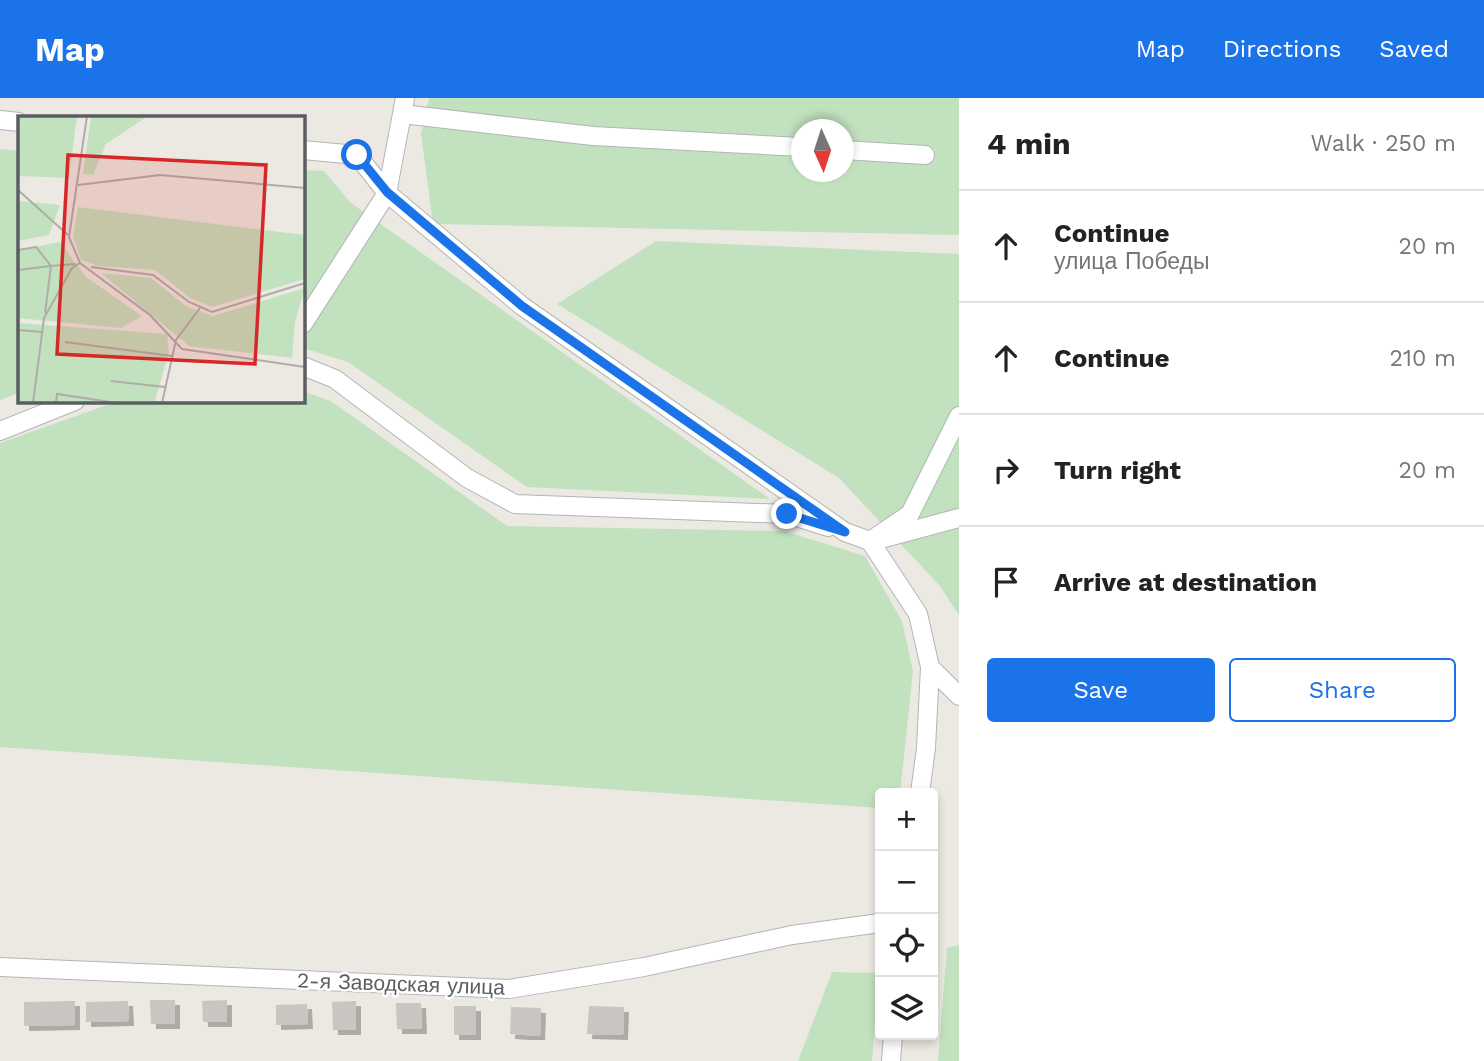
<!DOCTYPE html>
<html lang="en">
<head>
<meta charset="utf-8">
<style>
	:root { --surface:#fff; --page:#f6f6f6; --text:#222; --muted:#767676; --line:#e0e0e0; --accent:#1a73e8 }
	body { margin:0; font-family:"Work Sans",sans-serif; background:var(--page); color:var(--text) }
	.controls { position:absolute; right:21px; bottom:21px; display:grid; overflow:hidden; border-radius:7px; box-shadow:0 4px 10px #0003 }
	.controls button { width:63px; height:63px; display:grid; place-items:center; padding:0; border:0; border-bottom:2px solid var(--line); background:var(--surface); color:var(--text); font:35px sans-serif }
	.compass { position:absolute; left:791px; top:21px; width:63px; height:63px; border-radius:50%; background:var(--surface); box-shadow:0 4px 10px #0003; rotate:177deg }
	.stop { position:absolute; width:21px; height:21px; margin:-16px; border:5px solid #1a73e8; border-radius:50%; background:#fff }
	.stop.end { background:#1a73e8; border-color:#fff; box-shadow:0 2px 7px #0008 }
	.list { margin:0; padding:0; list-style:none }
	h2 { display:flex; justify-content:space-between; align-items:center; height:91px; margin:0; padding:0 28px; font-size:30px }
	h2 small { font-size:23px; font-weight:400; color:var(--muted) }
	.list li { display:grid; grid-template-columns:46px 1fr auto; gap:21px; align-items:center; box-sizing:border-box; height:112px; padding:0 28px; border-top:2px solid var(--line) }
	.list b { display:block; font-size:26px; white-space:nowrap }
	.list p { margin:0; font-size:23px; white-space:nowrap; color:var(--muted) }
	.list em { font-size:23px; font-style:normal; color:var(--muted) }
	.actions { display:flex; gap:14px; padding:21px 28px }
	.actions a { flex:1; padding:16px 0; border:2px solid var(--accent); border-radius:7px; text-align:center; font-size:24px; color:var(--accent) }
	.actions .main { background:var(--accent); color:#fff }
	.icon { flex:none; width:38px; height:38px; fill:none; stroke:currentColor; stroke-width:2; stroke-linecap:round; stroke-linejoin:round }
	.map { position:relative; flex:none; width:959px; height:963px; overflow:hidden }
	header { display:flex; align-items:center; gap:42px; box-sizing:border-box; height:98px; padding:0 35px; background:var(--accent); color:#fff }
	header strong { font-size:33px }
	nav { display:flex; gap:38px; margin-inline-start:auto; font-size:24px }
	main { display:flex }
	aside { flex:1; background:var(--surface) }
	.map>svg:first-child { display:block }
	.green { fill:#c2e2bf; fill-rule:evenodd }
	.building { fill:#c9c5c0; filter:url(#shadow) }
	.lines { fill:none; stroke-linecap:round; stroke-linejoin:round }
	.minor-casing { stroke:#b2b5b8; stroke-width:20 }
	.minor { stroke:#fff; stroke-width:18 }
	.route { stroke:#1a73e8; stroke-width:9 }
	.labels { text-anchor:middle; stroke-width:5; stroke-linejoin:round; paint-order:stroke }
	.street-label { font-size:21px; fill:#5a5e61; stroke:#fff }
	.inset-road { fill:none; stroke:#aeadaa; stroke-width:2 }
	.view { fill:#d62828; fill-opacity:0.15; stroke:#d62828; stroke-width:3.5 }
	.inset-edge { fill:none; stroke:#5a5e61; stroke-width:3.5 }
</style>
</head>
<body>
<header>
<strong>Map</strong>
<nav><a>Map</a><a>Directions</a><a>Saved</a></nav>
</header>
<main>
<div class="map">
<svg width="959" height="963" viewBox="0 0 959 963">
	<defs>
		<filter id="shadow"><feDropShadow dx="5" dy="5" stdDeviation="0" flood-color="#0004"/></filter>
	</defs>
	<rect width="100%" height="100%" fill="#ece9e2"/>
	<path class="green" d="M429,0H959V137L433,126L421,36ZM802,32H844V74H802Z
		M0,51L19,53V295L0,302Z
		M303,72L324,73L351,105L770,401L527,389L348,264L303,250Z
		M656,143L959,156V517L939,487L839,380L557,206Z
		M303,293L331,303L507,428L784,433L865,458L902,523L913,573L900,695H880V710L0,649V345L118,303H303Z
		M959,847V963H938L947,850Z
		M832,874L879,875L872,963H798Z"/>
	<path class="building" d="M150,902H175V926H151Z
		M227,902V924H203L202,903Z
		M75,903V927L24,928V904Z
		M128,903L129,923L86,924V904Z
		M356,903V932H333L332,904Z
		M396,905H421L422,931H397Z
		M307,906L308,926L276,927V907Z
		M454,908H476V937H454Z
		M589,908L624,909L623,937L587,936Z
		M511,909L541,910L540,938L510,936Z"/>
	<g class="lines">
		<g class="minor-casing">
			<path id="minor" d="M402,16L593,38L802,49
				M0,22L19,24
				M303,52L357,57L387,95L522,208L845,434L870,443L918,516L930,569L926,650L920,695
				M844,52L925,57
				M303,226L387,95L405,0
				M303,268L335,281L467,380L515,406L787,416L828,429
				M0,333L75,303
				M884,440L959,420
				M870,443L910,416L959,318
				M930,569L959,598
				M0,869L509,891L644,869L792,837L880,825
				M891,963L893,937"/>
		</g>
		<use href="#minor" class="minor"/>
	</g>
	<g class="lines">
		<path class="route" d="M357,57L387,94L522,208L845,434L787,416"/>
	</g>
	<g class="labels">
		<g class="street-label">
			<text transform="translate(401 886) rotate(2)" y="7">2-я Заводская улица</text>
		</g>
	</g>
	<g transform="translate(18 18)">
		<rect width="287" height="287" fill="#ece9e2"/>
		<path d="M0,0H59L51,62L0,60ZM73,0H130L88,28L75,59L65,58ZM0,85L42,89L31,119L0,125ZM60,91L287,119V163L194,191L172,182L137,154L80,150L63,144L55,120ZM42,126L68,161L124,200L103,212L0,202V134ZM83,157L133,162L168,190L195,200L287,172L277,206L274,242L171,230ZM0,207L149,218L151,236L137,285L152,287H0Z" fill="#c2e2bf"/>
		<path class="inset-road" d="M69,0L51,121L62,147L132,199L164,233L287,251M60,69L142,59L287,72M0,74L50,119M0,134L18,131L33,150L57,148M73,151L135,159L171,186L194,196L287,167M0,154L33,150L27,197M0,214L24,216M47,226L154,240M93,265L147,271M15,287L26,202L54,152L62,147M38,287L39,278L99,287M144,287L158,224L182,192"/>
		<path class="view" d="M50,39L248,49L237,248L39,238Z"/>
		<rect width="287" height="287" class="inset-edge"/>
	</g>
</svg>
<div class="controls">
<button>+</button>
<button>−</button>
<button><svg class="icon" aria-label="locate" viewBox="0 0 24 24"><circle cx="12" cy="12" r="6"/><path d="M12 2v4M12 18v4M2 12h4M18 12h4"/></svg></button>
<button><svg class="icon" aria-label="layers" viewBox="0 0 24 24"><path d="M12 4l9 5-9 5-9-5zM3 14l9 5 9-5"/></svg></button>
</div>
<svg class="compass" viewBox="-18 -18 36 36"><path d="M0-13l5 13h-10z" fill="#e53935"/><path d="M0 13l5-13h-10z" fill="#767676"/></svg>
<div class="stop" style="left:357px;top:57px"></div>
<div class="stop end" style="left:787px;top:416px"></div>
</div>
<aside>
<h2>4 min<small>Walk · 250 m</small></h2>
<ul class="list">
<li><svg class="icon" aria-label="ahead" viewBox="0 0 24 24"><path d="M12 20V5M6 11l6-6 6 6"/></svg><div><b>Continue</b><p>улица Победы</p></div><em>20 m</em></li>
<li><svg class="icon" aria-label="ahead" viewBox="0 0 24 24"><path d="M12 20V5M6 11l6-6 6 6"/></svg><div><b>Continue</b></div><em>210 m</em></li>
<li><svg class="icon" aria-label="right" viewBox="0 0 24 24"><path d="M7 20v-9h11M14 6l5 5-5 5"/></svg><div><b>Turn right</b></div><em>20 m</em></li>
<li><svg class="icon" aria-label="arrive" viewBox="0 0 24 24"><path d="M6 21V4h12l-3 4 3 4H6"/></svg><div><b>Arrive at destination</b></div></li>
</ul>
<div class="actions"><a class="main">Save</a><a>Share</a></div>
</aside>
</main>
</body>
</html>
